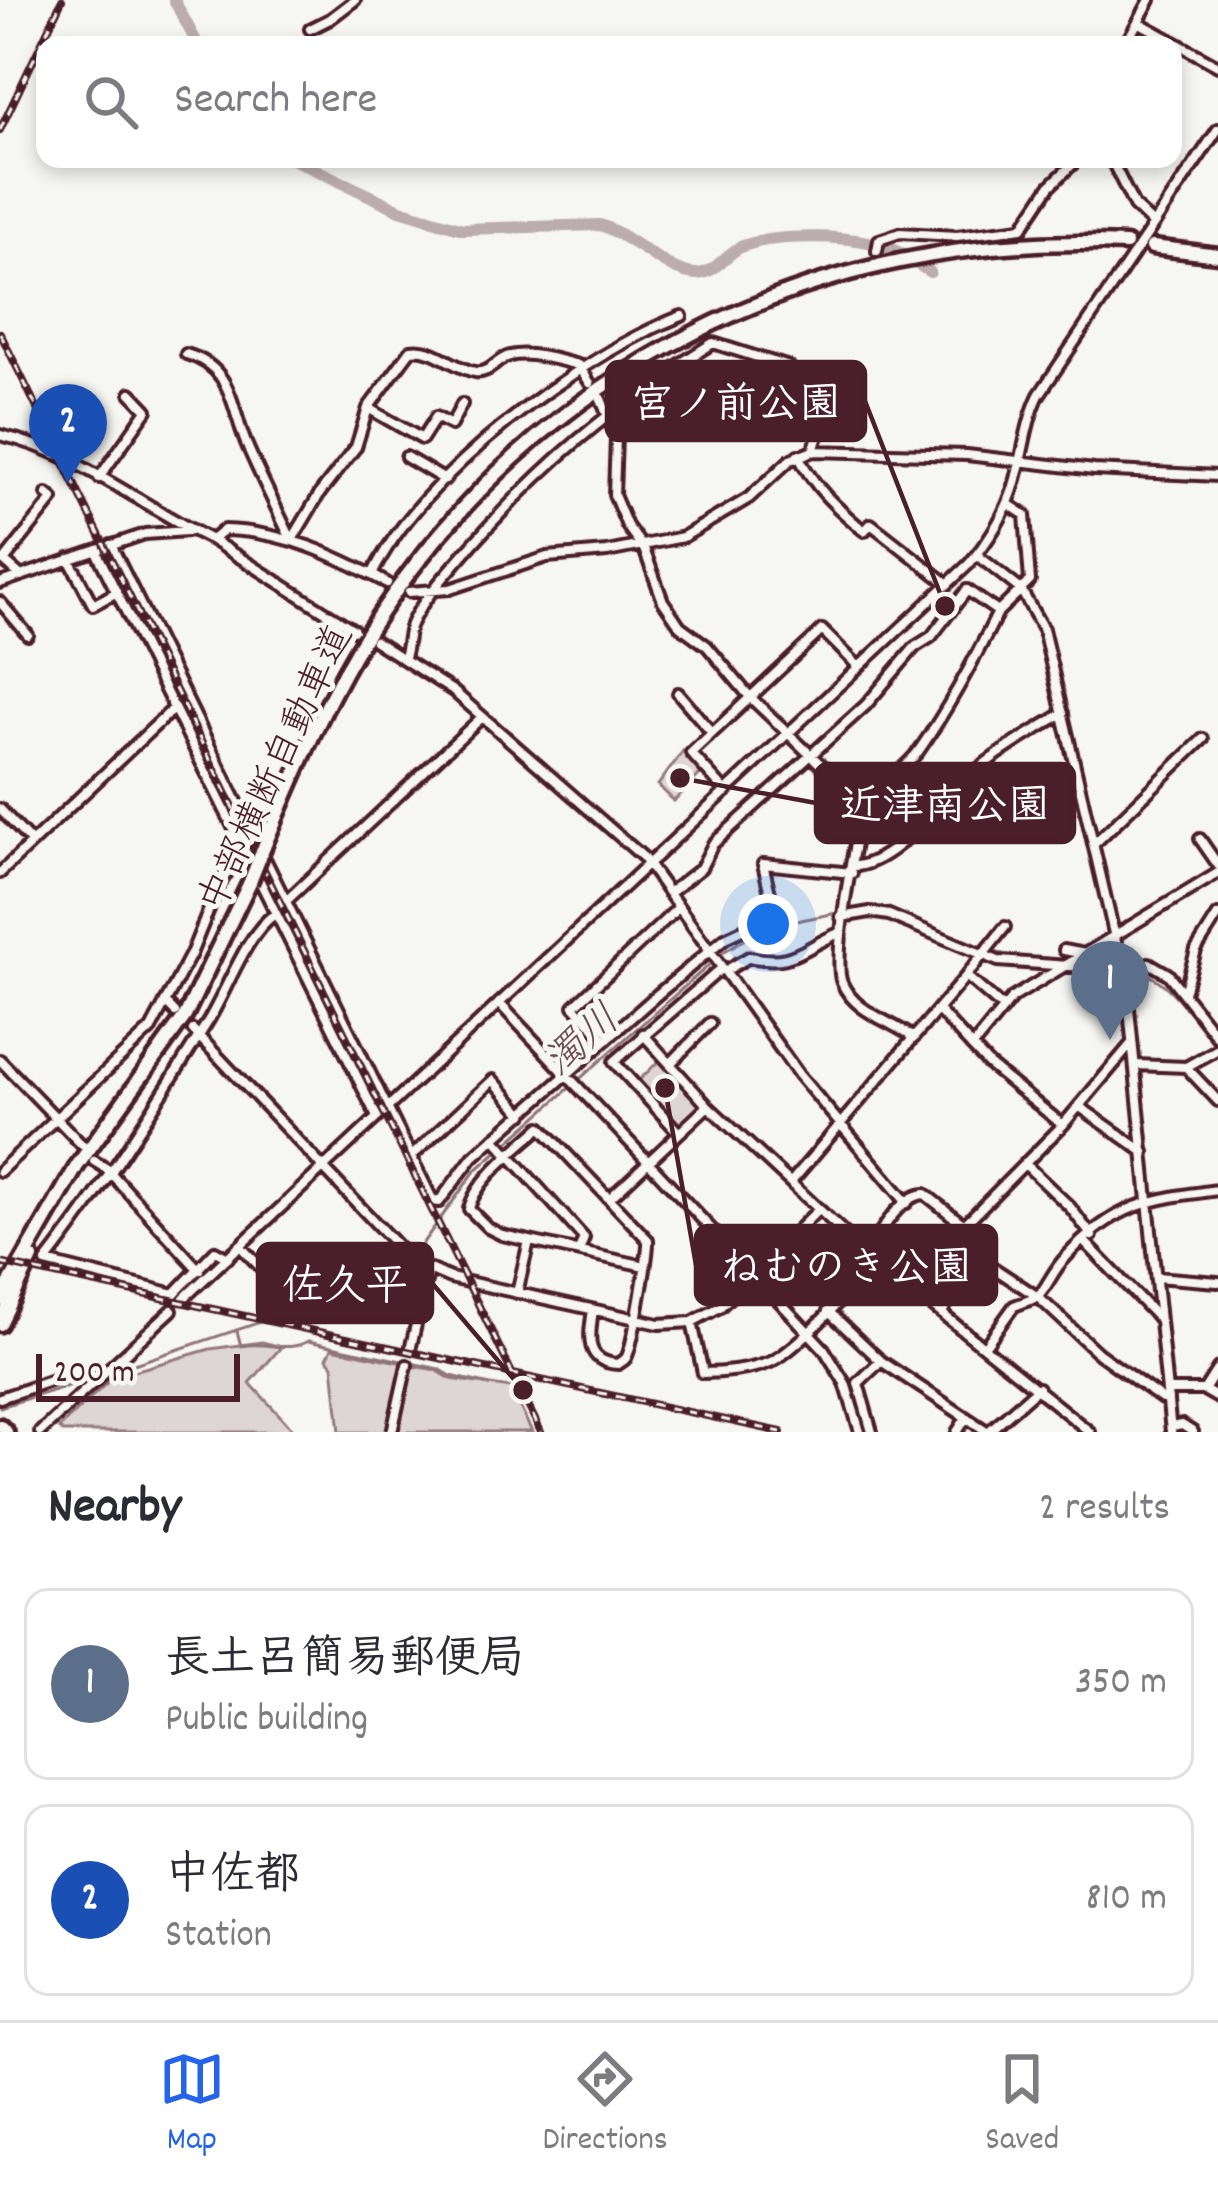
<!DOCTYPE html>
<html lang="en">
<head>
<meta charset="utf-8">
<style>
	:root { --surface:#fff; --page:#f7f7f7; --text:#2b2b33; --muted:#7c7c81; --line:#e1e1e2; --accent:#2563eb }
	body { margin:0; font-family:Dekko,"Klee One",sans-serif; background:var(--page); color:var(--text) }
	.scale { position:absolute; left:36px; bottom:30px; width:204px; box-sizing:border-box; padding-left:12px; border:6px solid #4a1f2b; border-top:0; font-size:33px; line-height:42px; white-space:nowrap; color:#4a1f2b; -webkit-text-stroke:9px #f6f6f2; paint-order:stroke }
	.you { position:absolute; left:768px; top:924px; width:42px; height:42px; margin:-30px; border:9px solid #fff; border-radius:50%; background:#1a73e8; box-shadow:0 0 0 18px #1a73e833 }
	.badge { display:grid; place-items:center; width:78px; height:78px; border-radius:50%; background:var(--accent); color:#fff; font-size:39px; font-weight:700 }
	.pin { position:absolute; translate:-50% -99px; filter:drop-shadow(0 3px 6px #0008) }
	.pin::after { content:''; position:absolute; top:63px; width:42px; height:36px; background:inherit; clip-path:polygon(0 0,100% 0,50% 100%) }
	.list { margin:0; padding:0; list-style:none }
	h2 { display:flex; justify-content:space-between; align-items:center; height:156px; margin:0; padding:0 48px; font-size:51px }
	h2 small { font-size:39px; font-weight:400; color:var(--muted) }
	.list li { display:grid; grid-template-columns:78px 1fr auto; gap:36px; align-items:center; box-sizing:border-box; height:192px; margin:0 24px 24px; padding:0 24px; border:3px solid var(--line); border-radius:24px }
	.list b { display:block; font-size:45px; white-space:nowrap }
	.list p { margin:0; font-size:39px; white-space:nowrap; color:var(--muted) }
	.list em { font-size:39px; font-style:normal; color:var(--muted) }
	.icon { flex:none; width:66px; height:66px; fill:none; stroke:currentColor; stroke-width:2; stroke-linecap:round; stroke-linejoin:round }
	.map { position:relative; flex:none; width:1218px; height:1432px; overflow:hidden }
	.search { position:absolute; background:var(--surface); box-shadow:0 6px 18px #0003; left:36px; right:36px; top:36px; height:132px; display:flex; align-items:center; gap:30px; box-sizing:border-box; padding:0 42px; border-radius:24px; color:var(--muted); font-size:45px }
	.sheet { height:588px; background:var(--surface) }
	nav { display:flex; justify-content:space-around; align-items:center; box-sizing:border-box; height:168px; border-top:3px solid var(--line); background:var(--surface); font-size:33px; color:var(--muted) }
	nav a { display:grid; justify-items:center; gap:6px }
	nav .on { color:var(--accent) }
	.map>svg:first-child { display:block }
	.green { fill:#ddd6d5; stroke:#947a80; stroke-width:3 }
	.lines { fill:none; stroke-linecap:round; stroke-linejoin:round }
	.stream { stroke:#8e747a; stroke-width:3 }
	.river { stroke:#bbadae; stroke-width:12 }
	.minor-casing { stroke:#4a1f2b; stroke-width:16 }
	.major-casing { stroke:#4a1f2b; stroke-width:20 }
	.highway-casing { stroke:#4a1f2b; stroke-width:21 }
	.minor { stroke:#f6f6f2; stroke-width:8 }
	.major { stroke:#f6f6f2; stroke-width:10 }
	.highway { stroke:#f6f6f2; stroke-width:12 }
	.rail-casing { stroke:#4a1f2b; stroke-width:8 }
	.rail { stroke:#f6f6f2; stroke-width:3; stroke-dasharray:9; stroke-linecap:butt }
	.highway-bridge-casing { stroke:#4a1f2b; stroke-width:21; stroke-linecap:butt }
	.highway-bridge { stroke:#f6f6f2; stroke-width:12 }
	.labels { text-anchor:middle; stroke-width:10; stroke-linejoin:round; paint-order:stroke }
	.street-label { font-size:39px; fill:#4a1f2b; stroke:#f6f6f2 }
	.water-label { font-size:42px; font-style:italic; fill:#6c4a52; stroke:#f6f6f2 }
	.leader { fill:none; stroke:#4a1f2b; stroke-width:4.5 }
	.callout-dot { fill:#4a1f2b; stroke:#f6f6f2; stroke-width:4.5 }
	.callout { fill:#4a1f2b; stroke:#4a1f2b; stroke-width:4.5 }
	.callout-label { font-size:42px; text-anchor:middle; font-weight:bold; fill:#fff }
</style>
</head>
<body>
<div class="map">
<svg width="1218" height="1432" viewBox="0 0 1218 1432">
	<rect width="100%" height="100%" fill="#f6f6f2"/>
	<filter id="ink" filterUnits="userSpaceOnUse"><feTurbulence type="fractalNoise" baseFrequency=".00833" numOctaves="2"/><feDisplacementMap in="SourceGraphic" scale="24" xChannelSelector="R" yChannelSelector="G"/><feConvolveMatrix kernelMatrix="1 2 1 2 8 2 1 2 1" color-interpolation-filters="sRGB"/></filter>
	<g filter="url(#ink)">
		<path class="green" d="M683,751L703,771L674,801L658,785Z
			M661,1059L702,1102L682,1125H677L637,1082Z
			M262,1342L281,1347L250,1383L295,1432H63L59,1428L113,1377L210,1349Z
			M332,1348L403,1363L395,1403L406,1398L413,1366L436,1370L451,1379L511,1388L532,1432H398L403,1404L393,1409L388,1432H340L333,1365L327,1358Z"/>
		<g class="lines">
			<path class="stream" d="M893,913L945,935
				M976,948L1025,959
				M1100,964C1163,963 1181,1004 1217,1048
				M237,1331L241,1346C265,1341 289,1353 308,1341L439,1369L451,1376L490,1385
				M110,1372L342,1295L409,1262L475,1171L725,951C768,921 823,916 874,907L884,910
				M0,1407L90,1379"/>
			<path class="river" d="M174,0L198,45
				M293,159L400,210L463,229L600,225C630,234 669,275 697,274C716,274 726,252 743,246C778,233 856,235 890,248C904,254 917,264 930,272"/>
			<g class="minor-casing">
				<path id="minor" d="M1138,22L1218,66
					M310,29L330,19L355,0
					M1125,45L1150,0
					M1111,159L1134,206L1153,224
					M877,251L879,240L900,233L957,236L1022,228L1050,186L1078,159
					M186,354C233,367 231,407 246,443C260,476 276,507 291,539
					M680,365C728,384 778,393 826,412L813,451
					M601,399L616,437L614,495L627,526L644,549L663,601L680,626L707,646L750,697L865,807
					M368,408L422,439L436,417L451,425L462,404
					M0,435C77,452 141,506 212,540L354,630
					M798,455C814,488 837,508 864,531L871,524L948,584
					M406,457L445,480
					M99,478L147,410L131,393
					M212,540L224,530C284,531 335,555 387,583
					M292,540L320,493L356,447L368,408L411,350C434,346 453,368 475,372C491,374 496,359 510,356C529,351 559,360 578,365L590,383
					M111,545L433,1201L439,1202L473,1157L658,994L725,938L757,923
					M96,551L377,1117
					M977,555L1021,590L1043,629L1127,989L1171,1432
					M69,559L93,605L117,592
					M20,575L4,561L53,499L47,494
					M372,575C419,476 581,354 682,316
					M0,583L145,534L187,531
					M409,592L450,589L547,557L607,552L683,537L749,498L790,460L813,451L967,455L1094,470L1218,476
					M0,602L28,635
					M375,641L453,691L643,857L799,1075L907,1203
					M404,657C408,646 407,632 412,622C424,598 445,576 462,556C538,468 614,404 713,343L789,367L797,379L796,400
					M678,693L712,733
					M726,792L691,753L822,630L859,667
					M0,809L32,843
					M1200,839L1218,865
					M1094,844L1203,739
					M854,866C894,866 947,794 977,770C1003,748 1034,732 1063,713
					M0,873L174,708
					M670,892L701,868L713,844L866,705L915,647L931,637L967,590L998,612L1030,581L1025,515L1008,504
					M286,901L482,717
					M774,910L763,864L852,873
					M841,917L870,912L889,915L998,961L1124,970
					M1064,950L1085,954
					M1149,963L1168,974L1218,1038
					M725,971L749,957C794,966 799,950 839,933
					M966,976L1005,927
					M1184,993L1196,950L1218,915
					M165,1002L175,1012
					M499,1003L824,1349L845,1383L860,1432
					M938,1010L989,1065L1063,1125
					M193,1030L401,1250L422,1266L450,1278L659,1324L692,1322L720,1307L819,1209
					M643,1034L708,1106L866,1253L1090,1432
					M914,1038C890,1020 855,1013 842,983C832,962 854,834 864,810C874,787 906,770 920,749C950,706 975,659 998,612
					M606,1040L574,1006L679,907
					M972,1047L1012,998L1218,873
					M0,1060L82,1145
					M670,1064L710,1023
					M1136,1065L1186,1067L1218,1049
					M1186,1067L1218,1101
					M1080,1107L1144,1152
					M679,1133L614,1062L722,968
					M494,1138L584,1238L579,1251
					M413,1155L493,1080L523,1114
					M94,1161L107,1169L199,1270
					M1026,1165L1070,1207L1092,1236
					M0,1171L151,1029L191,954L218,887L231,867L248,857
					M792,1181L966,976L1002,1007
					M610,1198L708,1106
					M1085,1242L1159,1319
					M240,1246L293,1301L357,1278L401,1250
					M228,1258L215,1251L174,1294L46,1262C105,1186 156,1104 207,1023C227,991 246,933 275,914
					M968,1264L980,1259L1038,1297C1048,1285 1054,1269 1065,1258C1114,1204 1150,1199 1218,1190
					M1156,1277L1218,1282
					M517,1293L529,1241
					M184,1298L969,564C990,539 1008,511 1016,479C1024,450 1026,422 1039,395L1218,129
					M593,1310C589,1336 584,1362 618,1364C621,1362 624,1361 626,1358C632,1351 649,1252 648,1240L541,1127C518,1148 476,1179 469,1209L488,1228L502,1235L645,1266
					M828,1311L881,1361L988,1432
					M942,1313L968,1264L956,1242L964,1225L1063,1125L1132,1043
					M692,1322L703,1373C723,1373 750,1370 768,1363C786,1357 827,1316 839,1301C858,1276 890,1195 925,1194L964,1225
					M411,1346L429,1269
					M985,1346L1014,1306L1038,1297L1098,1353L1162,1399H1168
					M1167,1390H1204L1218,1398
					M1204,1390L1218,1368
					M0,1398L85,1369L97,1380
					M1171,1427L1182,1425L1193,1432
					M40,1432L172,1310
					M392,1432L407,1365
					M872,1432L858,1383L881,1361
					M957,1432L966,1418
					M988,1432L1038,1388"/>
			</g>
			<g class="major-casing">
				<path id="major" d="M0,1425L7,1432"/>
			</g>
			<g class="highway-casing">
				<path id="highway" d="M1152,247L1218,255
					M266,842C297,770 327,696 370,629C539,366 816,229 1126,244
					M0,1300L77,1166L185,1016L250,882
					M0,1324L32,1258"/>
			</g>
			<use href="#minor" class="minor"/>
			<use href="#major" class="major"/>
			<use href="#highway" class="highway"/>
			<g class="rail-casing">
				<path id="rail" d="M0,130L62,0
					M0,333L541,1432
					M0,1263L781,1432"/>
			</g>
			<use href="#rail" class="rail"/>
			<g class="highway-bridge-casing">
				<path id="highway-bridge" d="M250,882L266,842"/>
			</g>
			<use href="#highway-bridge" class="highway-bridge"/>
		</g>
	</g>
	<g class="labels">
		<g class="street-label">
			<text transform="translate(273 767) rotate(-65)" y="14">中部横断自動車道</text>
		</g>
		<g class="water-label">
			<text transform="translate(580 1038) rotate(-41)" y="15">濁川</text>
		</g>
	</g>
	<path class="leader" d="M945 606L865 401M680 778L816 803M665 1088L696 1265M523 1390L432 1283"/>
	<g class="callout-dot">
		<circle cx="945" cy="606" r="12"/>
		<circle cx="680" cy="778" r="12"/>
		<circle cx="665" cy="1088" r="12"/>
		<circle cx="523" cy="1390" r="12"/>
	</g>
	<g class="callout">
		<rect x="607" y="362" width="258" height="78" rx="12"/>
		<rect x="816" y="764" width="258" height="78" rx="12"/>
		<rect x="696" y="1226" width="300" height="78" rx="12"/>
		<rect x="258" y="1244" width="174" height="78" rx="12"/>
	</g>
	<g class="callout-label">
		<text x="736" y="416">宮ノ前公園</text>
		<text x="945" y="818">近津南公園</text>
		<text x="846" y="1280">ねむのき公園</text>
		<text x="345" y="1298">佐久平</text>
	</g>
</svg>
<div class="scale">200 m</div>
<div class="you"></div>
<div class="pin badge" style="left:1110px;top:1040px;background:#5c6f8a">1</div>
<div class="pin badge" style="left:68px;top:483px;background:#1a4fb4">2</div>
<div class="search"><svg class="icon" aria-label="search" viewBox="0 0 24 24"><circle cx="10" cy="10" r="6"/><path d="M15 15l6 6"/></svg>Search here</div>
</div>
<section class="sheet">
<h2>Nearby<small>2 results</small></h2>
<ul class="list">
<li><span class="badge" style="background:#5c6f8a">1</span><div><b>長土呂簡易郵便局</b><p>Public building</p></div><em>350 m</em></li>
<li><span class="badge" style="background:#1a4fb4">2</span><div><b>中佐都</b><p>Station</p></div><em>810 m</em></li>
</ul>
</section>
<nav>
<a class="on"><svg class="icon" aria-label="map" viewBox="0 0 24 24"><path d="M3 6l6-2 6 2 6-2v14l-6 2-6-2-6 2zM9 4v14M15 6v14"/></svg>Map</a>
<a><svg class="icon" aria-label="directions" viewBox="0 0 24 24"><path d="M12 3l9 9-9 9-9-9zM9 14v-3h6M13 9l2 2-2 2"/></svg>Directions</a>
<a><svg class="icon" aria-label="saved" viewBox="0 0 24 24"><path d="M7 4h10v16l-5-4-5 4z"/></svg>Saved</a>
</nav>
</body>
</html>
